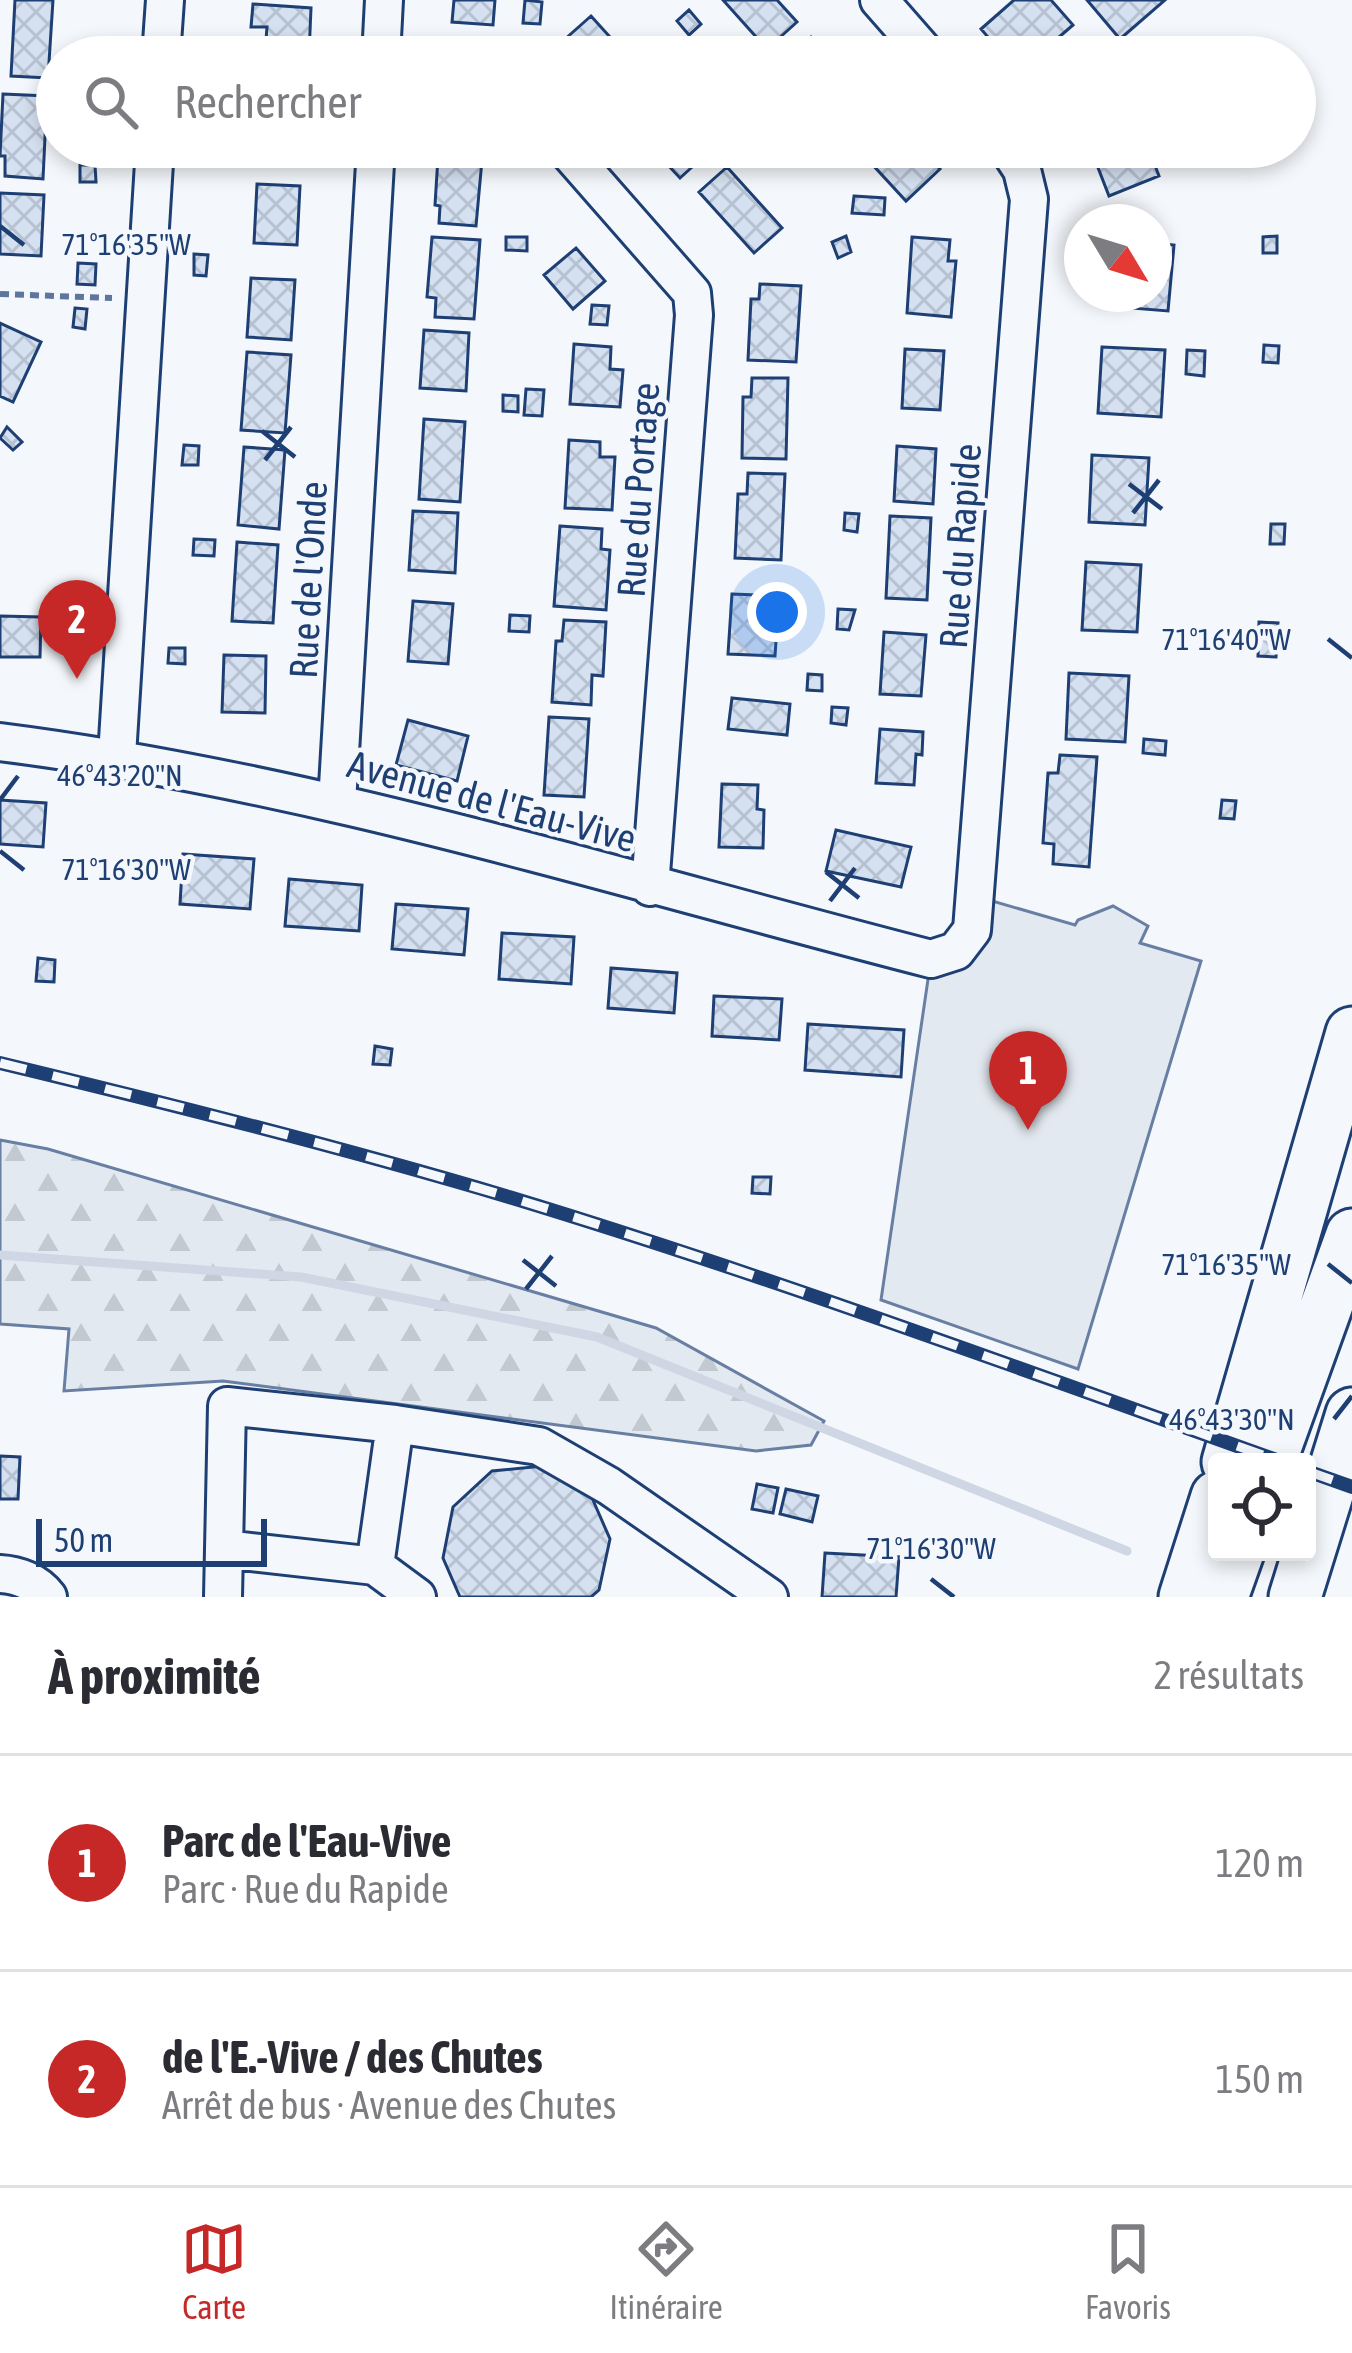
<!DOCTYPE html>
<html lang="fr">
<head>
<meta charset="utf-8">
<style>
	:root { --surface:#fff; --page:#f7f7f7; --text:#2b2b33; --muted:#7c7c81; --line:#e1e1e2; --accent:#c62828 }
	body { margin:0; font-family:"Asap Condensed",sans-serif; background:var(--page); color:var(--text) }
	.controls { position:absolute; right:36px; bottom:36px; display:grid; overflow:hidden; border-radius:12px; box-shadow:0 6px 18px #0003 }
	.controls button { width:108px; height:108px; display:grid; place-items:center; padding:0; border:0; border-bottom:3px solid var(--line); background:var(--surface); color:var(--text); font:60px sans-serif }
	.compass { position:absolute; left:1064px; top:204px; width:108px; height:108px; border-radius:50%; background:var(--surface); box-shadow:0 6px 18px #0003; rotate:128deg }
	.scale { position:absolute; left:36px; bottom:30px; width:231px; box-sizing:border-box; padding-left:12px; border:6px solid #1d3f73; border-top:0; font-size:33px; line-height:42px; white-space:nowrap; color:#1d3f73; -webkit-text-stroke:9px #f4f7fb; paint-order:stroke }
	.you { position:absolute; left:777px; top:612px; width:42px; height:42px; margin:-30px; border:9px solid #fff; border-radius:50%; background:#1a73e8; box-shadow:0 0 0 18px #1a73e833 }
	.badge { display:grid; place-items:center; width:78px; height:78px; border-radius:50%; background:var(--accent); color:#fff; font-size:39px; font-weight:700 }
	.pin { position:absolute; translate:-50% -99px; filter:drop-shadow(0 3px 6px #0008) }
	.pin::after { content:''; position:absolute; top:63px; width:42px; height:36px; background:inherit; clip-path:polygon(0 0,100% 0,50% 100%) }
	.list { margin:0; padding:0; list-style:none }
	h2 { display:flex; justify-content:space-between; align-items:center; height:156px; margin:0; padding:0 48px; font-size:51px }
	h2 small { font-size:39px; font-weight:400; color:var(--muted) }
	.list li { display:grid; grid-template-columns:78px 1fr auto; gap:36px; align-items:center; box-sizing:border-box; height:216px; padding:0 48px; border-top:3px solid var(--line) }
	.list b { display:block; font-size:45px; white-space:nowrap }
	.list p { margin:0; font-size:39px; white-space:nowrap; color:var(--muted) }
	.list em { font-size:39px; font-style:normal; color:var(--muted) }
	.icon { flex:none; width:66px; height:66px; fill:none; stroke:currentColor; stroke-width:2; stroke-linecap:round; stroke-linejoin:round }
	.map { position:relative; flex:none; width:1352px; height:1597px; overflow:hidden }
	.search { position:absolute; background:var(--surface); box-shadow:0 6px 18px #0003; left:36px; right:36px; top:36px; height:132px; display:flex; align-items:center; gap:30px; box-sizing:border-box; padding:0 42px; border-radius:66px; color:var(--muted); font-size:45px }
	.sheet { height:588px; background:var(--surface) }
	nav { display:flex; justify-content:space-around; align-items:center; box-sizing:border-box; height:168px; border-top:3px solid var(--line); background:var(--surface); font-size:33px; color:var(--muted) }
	nav a { display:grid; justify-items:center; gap:6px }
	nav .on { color:var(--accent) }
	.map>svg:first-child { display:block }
	.forest { fill:url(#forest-firs); stroke:#687fa3; stroke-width:3 }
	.green { fill:#e3e9f0; stroke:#687fa3; stroke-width:3 }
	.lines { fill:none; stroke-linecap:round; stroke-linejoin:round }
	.stream { stroke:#cfd7e4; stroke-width:9 }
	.building { fill:url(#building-cross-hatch); stroke:#1d3f73; stroke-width:3 }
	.minor-casing { stroke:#1d3f73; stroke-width:42 }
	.highway-casing { stroke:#1d3f73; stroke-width:57 }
	.path { stroke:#5e769c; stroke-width:6; stroke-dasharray:9 6; stroke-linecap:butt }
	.minor { stroke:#f4f7fb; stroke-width:36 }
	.highway { stroke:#f4f7fb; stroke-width:51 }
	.rail-casing { stroke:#1d3f73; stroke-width:14 }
	.rail { stroke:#f4f7fb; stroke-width:9; stroke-dasharray:27; stroke-linecap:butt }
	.ticks { fill:none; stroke:#1d3f73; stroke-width:4.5 }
	.labels { text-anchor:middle; stroke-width:9; stroke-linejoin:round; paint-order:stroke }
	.street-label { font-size:39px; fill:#1d3f73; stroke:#f4f7fb }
	.ticks-label { font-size:30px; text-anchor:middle; fill:#1d3f73; stroke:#f4f7fb; stroke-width:9; stroke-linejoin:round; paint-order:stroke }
</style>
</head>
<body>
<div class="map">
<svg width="1352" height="1597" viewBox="0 0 1352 1597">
	<defs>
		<pattern id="forest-firs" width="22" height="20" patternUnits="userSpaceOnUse" patternTransform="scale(3)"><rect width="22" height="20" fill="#e3e9f0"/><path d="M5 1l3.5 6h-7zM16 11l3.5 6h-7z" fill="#c2c9d1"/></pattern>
		<pattern id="building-cross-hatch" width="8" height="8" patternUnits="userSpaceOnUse" patternTransform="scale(3)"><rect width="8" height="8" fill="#d5e0f0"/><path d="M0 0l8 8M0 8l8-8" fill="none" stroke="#b6c1d1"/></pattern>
	</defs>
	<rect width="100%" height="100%" fill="#f4f7fb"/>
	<path class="forest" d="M0,1140L48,1149L656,1328L824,1421L811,1445L756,1451L223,1381L64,1391L69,1329L0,1324Z"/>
	<path class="green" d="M975,896L1075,925L1078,920L1113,906L1148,926L1140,943L1201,961L1078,1369L881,1300L931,959Z"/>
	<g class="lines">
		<path class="stream" d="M0,1255L301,1277L597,1337L1127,1551"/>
	</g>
	<path class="building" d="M15,0H53L48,78L11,76Z
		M454,0H495L493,25L452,22Z
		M525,0L542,2L540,24L523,23Z
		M723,0H777L797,22L767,49Z
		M1014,0H1051L1073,25L1036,57H1005L981,29Z
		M1087,0H1165L1120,39Z
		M253,4L311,8L309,55L265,52L267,27H251Z
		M689,10L701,24L689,35L677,21Z
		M591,16L628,57H580L564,40Z
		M811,37L829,57H788Z
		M210,40L229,41V57H209Z
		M3,94L47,96L43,179L5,176V156H0Z
		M651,147H712L713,148L680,178Z
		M875,147H920L940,169L906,201L871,163L881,154Z
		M1090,147H1148L1159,176L1109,196Z
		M438,157L482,160L476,226L439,223L440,206L435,205Z
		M80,165H95L96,182H80Z
		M727,167L782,228L754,253L699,192Z
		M257,184L300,186L297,245L254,243Z
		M0,193L44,195L41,256L0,254Z
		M854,196L885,198L884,215L852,213Z
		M846,236L851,252L838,258L832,242Z
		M1277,236V253H1263V237Z
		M432,237L480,240L474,319L435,317L436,298L427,297Z
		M506,237H527V251L506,250Z
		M912,237L950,240L948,261H956L951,317L907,313Z
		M1154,243L1174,245L1168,311L1106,306L1107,294H1154Z
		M576,248L605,281L573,309L544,275Z
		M194,254L208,255L206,276L194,275Z
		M78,263L96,264L95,285L77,284Z
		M251,278L295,280L291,340L247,337Z
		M760,284L801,286L796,362L748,360L751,299H759Z
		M592,305L609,306L607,325L590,324Z
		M75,308L87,309L85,329L73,327Z
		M0,323L41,342L13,402L0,396Z
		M424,330L469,333L466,391L420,388Z
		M574,344L611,347L610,369L623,370L620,407L570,404Z
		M1264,345L1279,346L1278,363L1263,362Z
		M1102,347L1165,350L1161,417L1098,413Z
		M905,349L944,351L940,410L902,408Z
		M1187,350L1205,351L1204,376L1186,374Z
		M247,352L291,355L285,433L241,430Z
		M752,378H788L786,459L742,458L743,397H751Z
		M526,389L544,390L542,416L524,415Z
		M503,395L518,396V412L503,411Z
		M424,419L465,422L460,502L419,499Z
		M7,427L22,442L13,450L0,438Z
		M569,440L600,442V457H615L612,510L565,508Z
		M184,445L199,446L198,465H182Z
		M897,446L936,449L933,504L894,501Z
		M244,447L285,450L279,529L238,525Z
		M1092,455L1149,458L1145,525L1089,522Z
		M748,473L785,474L781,560L735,558L738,494H747Z
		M413,511L458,513L455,573L409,570Z
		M845,513L859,514L857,532L844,530Z
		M890,516L931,518L927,600L886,598Z
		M1271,524H1285L1284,544H1270Z
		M560,526L602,529L601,549L610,550L606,610L554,606Z
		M194,539L215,540L214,556L193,555Z
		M237,542L278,545L273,623L232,621Z
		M1086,562L1141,565L1137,632L1082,630Z
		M732,594L779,596L775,656L728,654Z
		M413,601L453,604L448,664L408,661Z
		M838,609L855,610L849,630L837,629Z
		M510,615L530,616L529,632L509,631Z
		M0,616L41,617L40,657H0Z
		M564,620L606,622L603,676L592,675L591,705L552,702L556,641H562Z
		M1259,622L1278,623L1276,657L1258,656Z
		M884,632L926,635L921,696L880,694Z
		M169,648H185V664L168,663Z
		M224,655L266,656L265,713L222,712Z
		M1069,673L1129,676L1125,742L1066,739Z
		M808,674L822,675V691L807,690Z
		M732,698L790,704L787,735L728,729Z
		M832,707L848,708L846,725L831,723Z
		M549,717L589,719L584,797L544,795Z
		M408,720L468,736L457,781L396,765Z
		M880,729L923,732L922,755L916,754L914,785L876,783Z
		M1144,739L1166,741L1165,755L1143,753Z
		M1060,755L1097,757L1089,867L1053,864L1054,844L1043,843L1048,773H1058Z
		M722,784L758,785L757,809L764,810L763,848L719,847Z
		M0,800L46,803L43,847L0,844Z
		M1222,800L1236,801L1234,819L1220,818Z
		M836,830L911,847L901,887L826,871Z
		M183,854L254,859L250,909L180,904Z
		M289,879L362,885L359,931L285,926Z
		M396,904L468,909L464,955L392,949Z
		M502,933L574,937L571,984L499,979Z
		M38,958L55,960L54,982L36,981Z
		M611,968L677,973L674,1013L608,1008Z
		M714,996L782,999L779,1040L712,1036Z
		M808,1024L904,1030L901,1077L805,1070Z
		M375,1046L392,1049L390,1065L373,1064Z
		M753,1177H771L770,1194L752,1193Z
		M0,1456L20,1457L18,1499H0Z
		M543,1466L589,1491L610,1539L599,1590L591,1597H460L443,1558L453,1507L492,1471Z
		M757,1484L778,1488L773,1513L752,1509Z
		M786,1489L818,1496L812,1522L780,1514Z
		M825,1553L899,1557L896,1597H822Z"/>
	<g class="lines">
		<g class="minor-casing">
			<path id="minor" d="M879,0L929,57
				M161,57L165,0
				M381,57L384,0
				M564,147L692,293L694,315L650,887
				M0,742C316,782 623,880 931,959L956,951L972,930L1029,199L1022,170L1007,147
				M117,756L155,147
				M337,803L376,147
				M225,1549L375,1566L417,1597
				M375,1566L395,1424L539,1446L609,1486L769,1597
				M0,1574C18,1575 37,1582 48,1597
				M223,1597L227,1406L395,1424"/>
		</g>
		<g class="highway-casing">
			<path id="highway" d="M1228,1462L1352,1033
				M1270,1462L1352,1235
				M1185,1597L1217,1497
				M1222,1597L1238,1552
				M1295,1597L1352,1414"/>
		</g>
		<path class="path" d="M0,294L112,298"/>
		<use href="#minor" class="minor"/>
		<use href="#highway" class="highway"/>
		<g class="rail-casing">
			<path id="rail" d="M0,1063C171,1104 341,1147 509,1197C770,1276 1026,1371 1282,1462
				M1307,1471L1352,1487"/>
		</g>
		<use href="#rail" class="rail"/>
	</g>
	<path class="ticks" d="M0,226L24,245M262,431L295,457M265,460L291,427M1129,484L1162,509M1133,513L1159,480M1328,639L1352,658M0,800L18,776M0,851L24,870M826,872L859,898M830,901L855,868M523,1260L556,1286M1328,1264L1352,1283M526,1289L552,1256M1334,1419L1352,1396M931,1579L954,1597"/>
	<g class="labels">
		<g class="street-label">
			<text transform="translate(638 490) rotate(-86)" y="14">Rue du Portage</text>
			<text transform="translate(960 546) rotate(-86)" y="14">Rue du Rapide</text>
			<text transform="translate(308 580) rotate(-87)" y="14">Rue de l'Onde</text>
			<text transform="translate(492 801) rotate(15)" y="14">Avenue de l'Eau-Vive</text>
		</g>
	</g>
	<g class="ticks-label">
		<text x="126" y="255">71°16'35"W</text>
		<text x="1226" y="650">71°16'40"W</text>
		<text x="120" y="786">46°43'20"N</text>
		<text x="126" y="880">71°16'30"W</text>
		<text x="1226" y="1275">71°16'35"W</text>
		<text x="1232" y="1430">46°43'30"N</text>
		<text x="931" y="1559">71°16'30"W</text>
	</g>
</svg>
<div class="controls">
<button><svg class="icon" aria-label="locate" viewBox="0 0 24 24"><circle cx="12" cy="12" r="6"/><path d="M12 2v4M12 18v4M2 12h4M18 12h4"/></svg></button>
</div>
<svg class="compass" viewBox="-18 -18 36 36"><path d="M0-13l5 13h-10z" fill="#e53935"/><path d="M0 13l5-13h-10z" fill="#7c7c81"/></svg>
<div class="scale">50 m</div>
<div class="you"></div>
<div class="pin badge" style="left:1028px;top:1130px">1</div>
<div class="pin badge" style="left:77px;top:679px">2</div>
<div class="search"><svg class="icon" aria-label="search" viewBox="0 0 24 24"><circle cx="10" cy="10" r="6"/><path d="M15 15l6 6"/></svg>Rechercher</div>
</div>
<section class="sheet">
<h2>À proximité<small>2 résultats</small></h2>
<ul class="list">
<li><span class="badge">1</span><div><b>Parc de l'Eau-Vive</b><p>Parc · Rue du Rapide</p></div><em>120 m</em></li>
<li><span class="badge">2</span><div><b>de l'E.-Vive / des Chutes</b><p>Arrêt de bus · Avenue des Chutes</p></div><em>150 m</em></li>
</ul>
</section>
<nav>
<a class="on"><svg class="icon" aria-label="map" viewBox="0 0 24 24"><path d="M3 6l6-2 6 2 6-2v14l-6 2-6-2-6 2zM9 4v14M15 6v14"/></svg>Carte</a>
<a><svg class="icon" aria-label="directions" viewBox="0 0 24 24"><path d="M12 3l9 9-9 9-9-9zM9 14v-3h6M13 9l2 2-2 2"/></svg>Itinéraire</a>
<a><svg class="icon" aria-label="saved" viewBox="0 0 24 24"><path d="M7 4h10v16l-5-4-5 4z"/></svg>Favoris</a>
</nav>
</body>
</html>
